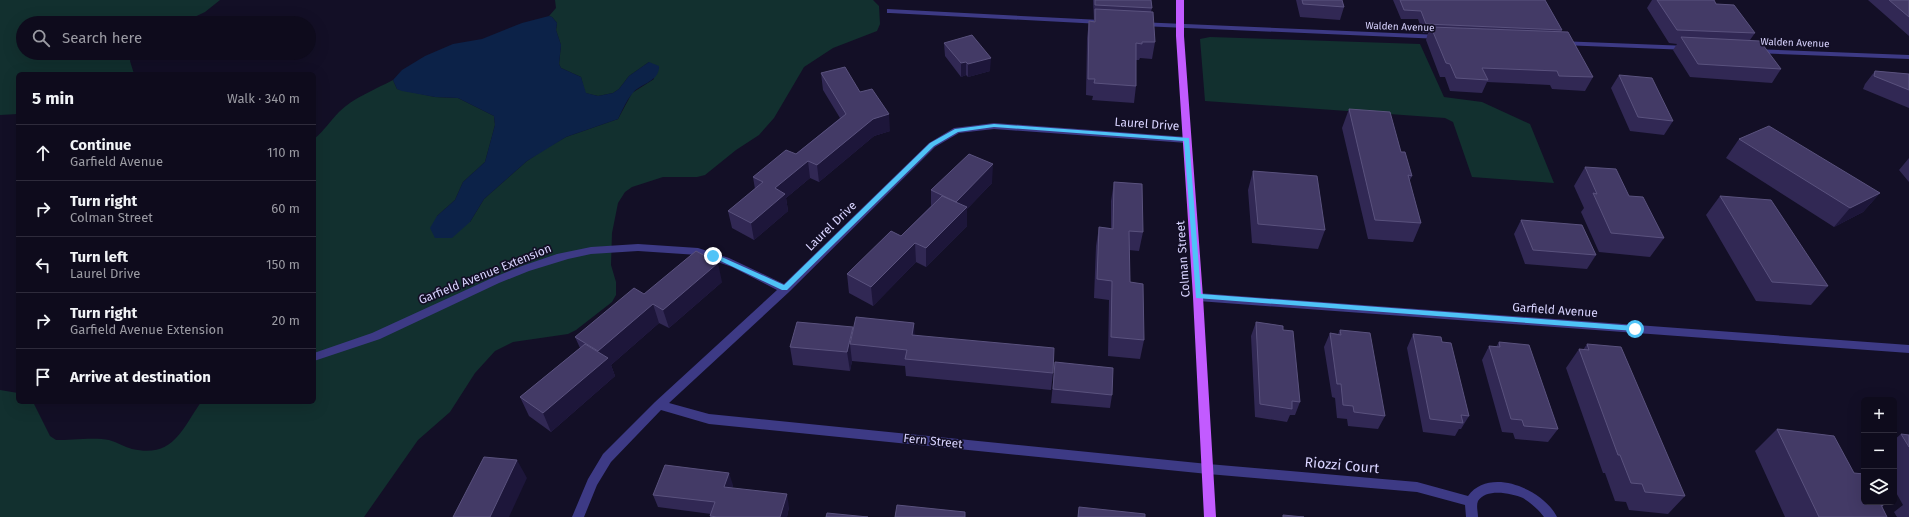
<!DOCTYPE html>
<html lang="en">
<head>
<meta charset="utf-8">
<style>
	:root { --surface:#0e0b1c; --page:#1c1929; --text:#f1f3f6; --muted:#9b9ba3; --line:#2e2b3b }
	body { margin:0; font-family:"Fira Sans",sans-serif; background:var(--page); color:var(--text) }
	.controls { position:absolute; right:12px; bottom:12px; display:grid; overflow:hidden; border-radius:6px; box-shadow:0 4px 16px #0002 }
	.controls button { width:36px; height:36px; display:grid; place-items:center; padding:0; border:0; border-bottom:1px solid var(--line); background:var(--surface); color:var(--text); font:20px sans-serif }
	.stop { position:absolute; width:12px; height:12px; margin:-9px; border:3px solid #4fc3f7; border-radius:50%; background:#fff }
	.stop.end { background:#4fc3f7; border-color:#fff; box-shadow:0 1px 4px #0008 }
	.list { margin:0; padding:0; list-style:none }
	h2 { display:flex; justify-content:space-between; align-items:center; height:52px; margin:0; padding:0 16px; font-size:17px }
	h2 small { font-size:13px; font-weight:400; color:var(--muted) }
	.list li { display:grid; grid-template-columns:26px 1fr auto; gap:12px; align-items:center; box-sizing:border-box; height:56px; padding:0 16px; border-top:1px solid var(--line) }
	.list b { display:block; font-size:15px; white-space:nowrap }
	.list p { margin:0; font-size:13px; white-space:nowrap; color:var(--muted) }
	.list em { font-size:13px; font-style:normal; color:var(--muted) }
	.icon { flex:none; width:22px; height:22px; fill:none; stroke:currentColor; stroke-width:2; stroke-linecap:round; stroke-linejoin:round }
	.map { position:relative; flex:none; width:1909px; height:517px; overflow:hidden }
	.search { position:absolute; background:var(--surface); box-shadow:0 4px 16px #0002; left:16px; top:16px; width:300px; height:44px; display:flex; align-items:center; gap:10px; box-sizing:border-box; padding:0 14px; border-radius:22px; color:var(--muted); font-size:15px }
	.panel { position:absolute; background:var(--surface); box-shadow:0 4px 16px #0002; left:16px; top:72px; width:300px; height:332px; border-radius:6px }
	.map>svg:first-child { display:block }
	.green { fill:#12302f }
	.water { fill:#0c2248 }
	.lines { fill:none; stroke-linecap:round; stroke-linejoin:round }
	.minor { fill:#3d3a85; fill-rule:evenodd }
	.major { fill:#c25bff; fill-rule:evenodd }
	.wall { fill:#312854 }
	.shaded-wall { fill:#1d163a }
	.building { fill:#433a66; stroke:#5a527e }
	.route { fill:#4fc3f7 }
	.labels { text-anchor:middle; stroke-width:3.5; stroke-linejoin:round; paint-order:stroke }
	.far-street-label { font-size:10px; fill:#d9d4ff; stroke:#130f26 }
	.street-label { font-size:12px; fill:#d9d4ff; stroke:#130f26 }
	.near-street-label { font-size:14px; fill:#d9d4ff; stroke:#130f26 }
</style>
</head>
<body>
<div class="map">
<svg width="1909" height="517" viewBox="0 0 1909 517">
	<rect width="100%" height="100%" fill="#130f26"/>
	<path class="green" d="M0,0H220L205,12L182,23H23V53H132L130,61L134,74H18V114L0,115Z
		M555,0H873L879,6L880,24L877,31L833,48L804,67L774,118L766,127L759,135L736,150L705,175L697,177H663L632,187L625,192L618,203L612,233L611,265L616,282V295L612,302L576,330L568,334L513,342L495,351L475,373L450,412L418,440L364,517H0V390L18,393V402H33L50,436L56,440C70,440 96,437 109,440C117,442 124,447 132,449C173,458 181,431 201,402H314V139C324,131 330,121 339,112C353,98 376,89 393,80L397,89L435,97L458,98L494,116L495,125L485,162L463,182L455,200L437,216L470,222L484,199L527,161L545,149L566,137L618,119L632,93L654,79L649,62L629,76L619,89L613,93L598,96L585,93L581,77L561,68L559,64L561,45L556,30L557,23L552,17L549,16L556,8Z
		M1210,37L1420,44L1444,97L1482,102L1530,124L1554,183L1472,177L1453,122L1445,118L1205,101L1200,39Z"/>
	<path class="water" d="M549,16L552,17L557,23L556,30L561,45L559,64L561,68L581,77L586,93L598,96L613,93L619,89L629,76L649,62L659,66C660,82 639,84 632,94C626,101 622,111 618,119L566,137L527,161L484,199L470,222L452,238H435L430,228L437,216L455,200L463,182L485,162L495,125L494,116L458,98L435,97L402,91L397,89L393,80L402,70L425,56L453,44L482,39L522,23Z"/>
	<g class="lines">
		<path class="minor" d="M887,9L1101,20L1105,22L1101,24L890,13H887Z
			M1138,22L1441,35L1445,37L1441,39L1141,26L1137,24Z
			M1558,41L1689,46L1693,48L1689,50L1561,45H1558Z
			M1752,49L1909,55V59L1755,53H1752Z
			M994,123L1187,137L1191,140L1187,143L994,129L959,133L935,147L789,292L669,403L709,414L1208,464L1417,482L1468,496C1490,466 1544,490 1557,517H1544C1538,509 1531,503 1523,498C1511,493 1486,488 1478,501C1476,506 1478,512 1478,517H1466L1465,505L1417,492L1208,474L709,424L661,410L611,462L597,485L584,517H572L588,479L603,454L655,402L777,290L732,267L698,255L638,251L591,254L568,259L529,271L499,283L380,339L314,361V353L372,333L492,278L522,266L557,254L591,247L638,244L698,248L729,258L784,284L929,143L954,128Z
			M1198,293L1909,345V353L1198,301L1194,300L1193,297L1194,294Z"/>
		<path class="major" d="M1176,0H1184V36L1203,297L1216,517H1204L1193,297L1176,36Z"/>
	</g>
	<path class="wall" d="M1093,0H1151L1152,8L1151,12L1155,42L1152,59L1140,58L1139,60H1136V86L1134,103L1092,100L1093,96L1086,95L1087,38L1089,21L1094,22Z
		M1296,0H1342L1344,7L1340,20L1300,17Z
		M1393,0H1545L1562,30L1561,32L1593,77L1585,91L1552,89L1550,85L1487,82L1482,93L1450,91L1445,77H1440L1426,40L1428,33H1423L1418,19H1401Z
		M1652,0H1714L1716,4L1755,33L1750,40L1781,69L1772,83L1690,77L1673,50L1677,44L1669,43L1647,8Z
		M1868,0H1909V36Z
		M944,43L990,71L968,77L966,75L961,77L945,56Z
		M1875,71L1909,74V108L1863,89L1865,84Z
		M821,73L860,92L890,131L874,136L819,182L810,178L786,198L788,211L754,240L732,228L728,211L755,189L753,177L796,154L840,118L823,90Z
		M1619,75L1673,121L1664,135L1630,131L1611,88Z
		M1349,109L1401,152L1412,176L1409,182L1421,223L1413,242L1368,239L1342,128Z
		M1739,139L1880,193L1863,212L1834,227L1726,158Z
		M1909,158V182L1899,170Z
		M1585,167L1629,196L1664,238L1650,257L1599,252L1581,212L1584,208L1574,186Z
		M1253,171L1325,230L1318,249L1252,243L1248,190Z
		M1114,182L1143,232L1139,251L1129,250L1130,282L1144,340L1140,359L1108,356L1109,300L1094,298L1096,246L1099,227L1111,228V201Z
		M992,183L967,209V226L926,267L916,262L873,306L849,293L847,274L901,236L931,206V190Z
		M1720,196L1828,286L1811,305L1756,301L1706,215Z
		M1521,220L1596,255L1587,269L1525,264L1514,234Z
		M722,282L669,328L659,323L611,365L615,376L551,432L529,416L520,397L580,348L575,337L644,294Z
		M1256,322L1283,330L1300,402L1295,415H1290L1287,422L1255,417L1251,336Z
		M853,327L854,330L915,335L1053,373L1051,390L906,376L905,366L852,361L850,371L793,365L790,347Z
		M1340,330L1385,416L1378,429L1348,426L1347,419L1337,418L1335,398L1332,397L1324,347L1330,333L1338,334Z
		M1413,334L1442,342L1469,416L1461,429H1459L1455,436L1423,432L1407,348Z
		M1499,342L1558,429L1548,442L1515,439L1513,433L1502,432L1482,360L1489,346L1496,347Z
		M1587,344L1685,496L1668,514L1629,510L1626,502L1615,501L1605,473H1603L1566,368L1579,349L1583,350Z
		M1055,362L1112,395L1110,408L1051,403Z
		M1777,429L1854,473L1883,506H1882L1887,517H1785L1755,451Z
		M1901,434L1909,435V517H1897L1894,512L1903,505L1894,489V440Z
		M733,485L732,488L789,507L787,517H710L711,514L658,507L653,495Z"/>
	<path class="shaded-wall" d="M991,58L990,71L968,77V64Z
		M966,62V75L961,77V63Z
		M889,114L890,131L874,136L819,182L817,165L873,119Z
		M808,161L810,178L786,198L788,211L754,240L751,223L775,188Z
		M993,164L992,183L967,209V226L926,267V248L956,202Z
		M1880,193L1863,212L1834,227L1850,208Z
		M915,243L916,262L873,306L871,287Z
		M718,263L722,282L669,328L663,310Z
		M653,304L659,323L611,365L615,376L551,432L543,413L598,351Z
		M914,323L915,340L912,335Z
		M853,327L855,345L850,344L852,361L850,371L847,352Z
		M517,460L527,478L509,517H490Z
		M729,473L733,485L728,500L724,487Z
		M787,494L789,507L787,517H780Z"/>
	<path class="building" d="M1095,0H1151L1152,8L1095,5Z
		M1302,0H1342L1344,7L1303,4Z
		M1400,0H1545L1562,30L1426,24L1421,11L1404,10Z
		M1657,0H1714L1716,4L1734,5L1755,33L1677,30Z
		M1889,0H1909V17Z
		M1095,9L1153,12L1155,42H1142V44L1136,43V86L1094,83L1095,79H1088L1089,21L1095,22Z
		M1431,27L1568,32L1593,77L1559,76L1557,71L1482,68L1488,80L1456,78L1450,64L1446,63Z
		M972,35L991,58L968,64L966,62L961,63L944,43Z
		M1681,37L1760,41L1781,69L1698,64Z
		M845,67L860,92L872,89L889,114L873,119L817,165L808,161L775,188L785,194L751,223L728,211L763,182L753,177L786,150L796,154L846,114L821,73Z
		M1875,71L1909,74V90L1874,76Z
		M1619,75L1652,78L1673,121L1638,117Z
		M1349,109L1390,112L1401,152H1405L1412,176L1408,175L1421,223L1375,220Z
		M1769,126L1880,193L1850,208L1739,139Z
		M969,154L993,164L956,202L931,190Z
		M1585,167L1616,169L1629,196L1643,197L1664,238L1611,233L1593,193L1597,194Z
		M1253,171L1317,176L1325,230L1258,224Z
		M1114,182L1142,184L1143,232L1129,231L1130,282L1143,284L1144,340L1111,337L1112,281L1097,279L1099,227L1113,229Z
		M942,196L967,207L926,248L915,243L871,287L847,274L891,231L901,236Z
		M1720,196L1771,200L1828,286L1772,282Z
		M1521,220L1582,225L1596,255L1533,250Z
		M696,251L718,263L663,310L653,304L598,351L575,337L634,288L644,294Z
		M856,317L914,323L912,335L1054,348L1053,373L905,359L907,350L850,344Z
		M797,322L853,327L847,352L790,347Z
		M1256,322L1283,326V330L1293,331L1300,402L1292,401V409L1260,404Z
		M1340,330L1370,333L1385,416L1354,412L1353,406L1343,405L1341,384H1337L1330,333L1341,335Z
		M1413,334L1441,337L1442,342L1451,343L1469,416L1461,415L1463,423L1430,419Z
		M1499,342L1529,345L1558,429L1524,426L1522,420L1511,419L1489,346L1500,347Z
		M585,344L608,358L543,413L520,397Z
		M1587,344L1621,347L1685,496L1645,492L1642,484L1631,483L1620,455H1618L1579,349L1589,350Z
		M1055,362L1113,368L1112,395L1053,389Z
		M1777,429L1834,436L1854,473L1864,474V502H1881L1883,506L1881,505L1887,517H1819Z
		M1901,434L1909,435V447Z
		M484,457L517,460L490,517H453Z
		M665,465L729,473L724,487L787,494L780,517H717L710,516L715,502L653,495Z
		M897,505L965,512V517H895Z
		M1079,507L1145,514V517H1078Z
		M827,513L868,517H826Z
		M1283,515L1304,517H1283Z"/>
	<path class="route" d="M994,124L1189,138L1201,294L1635,326L1639,329L1635,331L1196,298L1184,141L994,127L958,132L934,146L787,290H782L710,256L715,254L784,285L930,143L955,129Z"/>
	<g class="labels">
		<g class="far-street-label">
			<text transform="translate(1400 26) rotate(2)" y="4">Walden Avenue</text>
			<text transform="translate(1795 42) rotate(2)" y="4">Walden Avenue</text>
		</g>
		<g class="street-label">
			<text transform="translate(1147 124) rotate(4)" y="4">Laurel Drive</text>
			<text transform="translate(831 226) rotate(-44)" y="4">Laurel Drive</text>
			<text transform="translate(1183 259) rotate(-94)" y="4">Colman Street</text>
			<text transform="translate(485 274) rotate(-22)" y="4">Garfield Avenue Extension</text>
			<text transform="translate(1555 310) rotate(4)" y="4">Garfield Avenue</text>
			<text transform="translate(933 441) rotate(6)" y="4">Fern Street</text>
		</g>
		<g class="near-street-label">
			<text transform="translate(1342 465) rotate(5)" y="5">Riozzi Court</text>
		</g>
	</g>
</svg>
<div class="controls">
<button>+</button>
<button>−</button>
<button><svg class="icon" aria-label="layers" viewBox="0 0 24 24"><path d="M12 4l9 5-9 5-9-5zM3 14l9 5 9-5"/></svg></button>
</div>
<div class="stop" style="left:1635px;top:329px"></div>
<div class="stop end" style="left:713px;top:256px"></div>
<div class="search"><svg class="icon" aria-label="search" viewBox="0 0 24 24"><circle cx="10" cy="10" r="6"/><path d="M15 15l6 6"/></svg>Search here</div>
<section class="panel">
<h2>5 min<small>Walk · 340 m</small></h2>
<ul class="list">
<li><svg class="icon" aria-label="ahead" viewBox="0 0 24 24"><path d="M12 20V5M6 11l6-6 6 6"/></svg><div><b>Continue</b><p>Garfield Avenue</p></div><em>110 m</em></li>
<li><svg class="icon" aria-label="right" viewBox="0 0 24 24"><path d="M7 20v-9h11M14 6l5 5-5 5"/></svg><div><b>Turn right</b><p>Colman Street</p></div><em>60 m</em></li>
<li><svg class="icon" aria-label="left" viewBox="0 0 24 24"><path d="M17 20v-9H6M10 6l-5 5 5 5"/></svg><div><b>Turn left</b><p>Laurel Drive</p></div><em>150 m</em></li>
<li><svg class="icon" aria-label="right" viewBox="0 0 24 24"><path d="M7 20v-9h11M14 6l5 5-5 5"/></svg><div><b>Turn right</b><p>Garfield Avenue Extension</p></div><em>20 m</em></li>
<li><svg class="icon" aria-label="arrive" viewBox="0 0 24 24"><path d="M6 21V4h12l-3 4 3 4H6"/></svg><div><b>Arrive at destination</b></div></li>
</ul>
</section>
</div>
</body>
</html>
